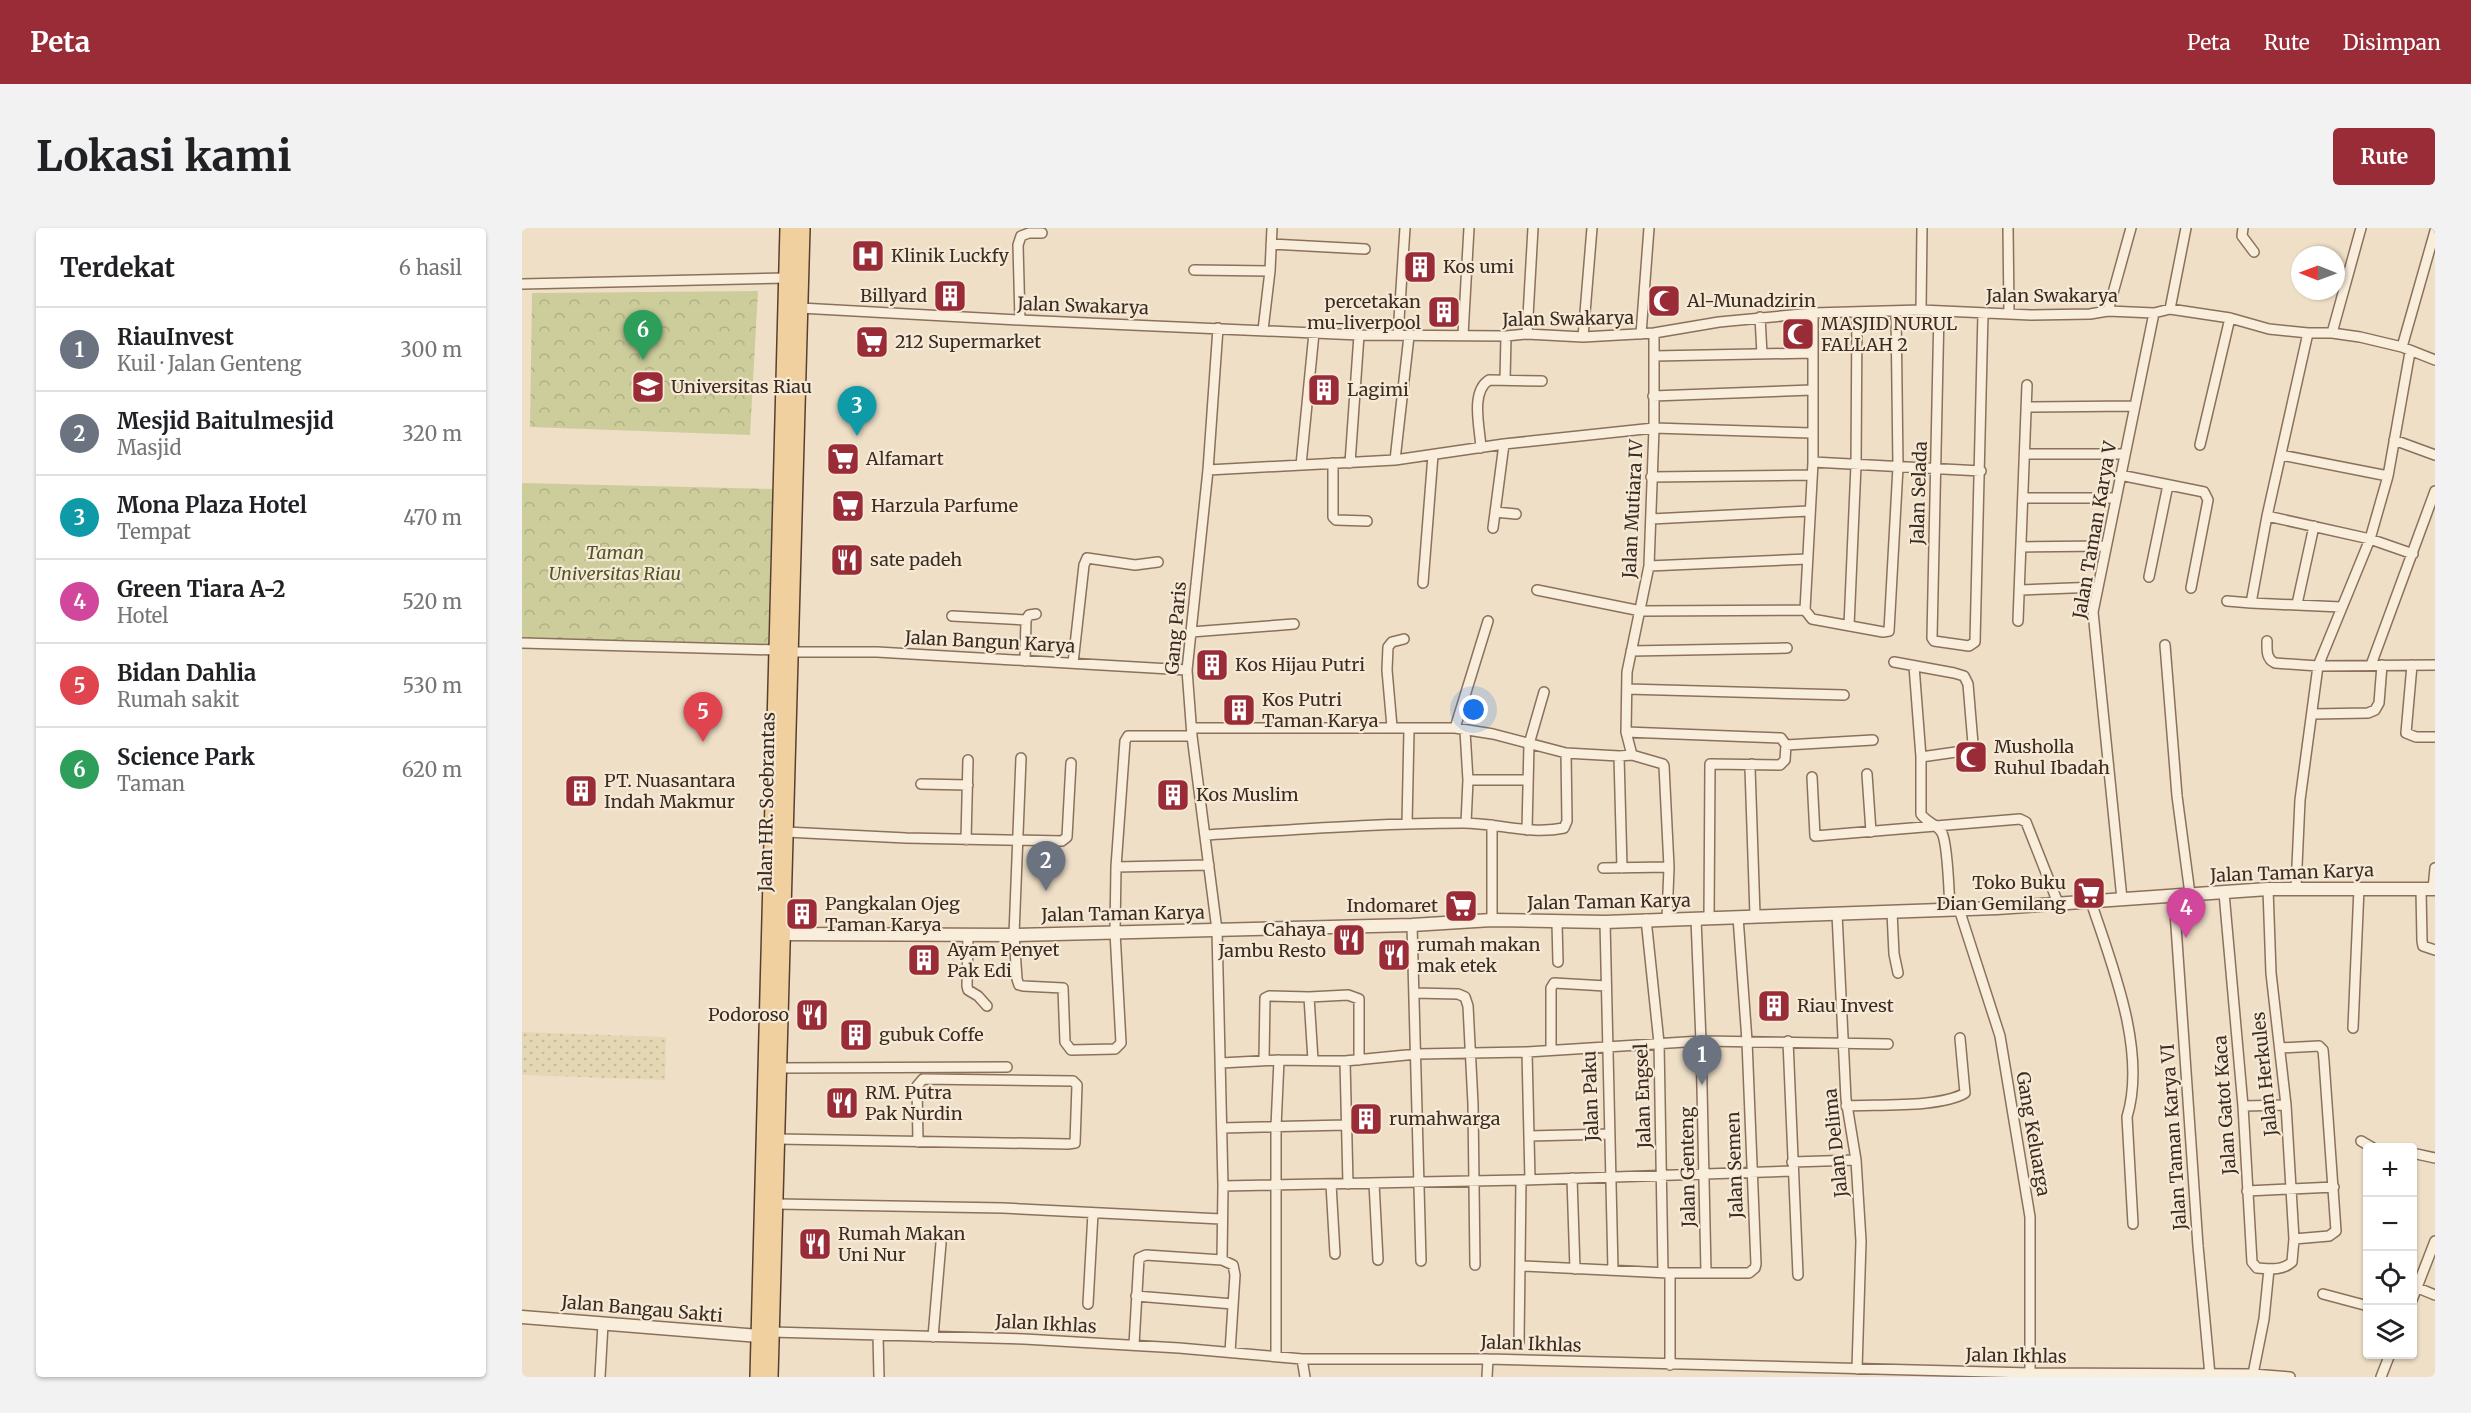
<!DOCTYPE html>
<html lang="id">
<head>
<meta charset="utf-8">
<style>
	:root { --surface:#fff; --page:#f2f2f2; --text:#202124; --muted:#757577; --line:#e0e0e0; --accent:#9a2c37 }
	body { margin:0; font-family:Merriweather,serif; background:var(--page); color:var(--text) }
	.controls { position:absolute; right:18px; bottom:18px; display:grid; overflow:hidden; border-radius:6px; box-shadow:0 2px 4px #0004 }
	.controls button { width:54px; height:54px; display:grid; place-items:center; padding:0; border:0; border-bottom:2px solid var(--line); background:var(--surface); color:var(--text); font:30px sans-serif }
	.compass { position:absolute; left:1769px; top:18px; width:54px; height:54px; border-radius:50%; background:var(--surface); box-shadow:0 2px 4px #0004; rotate:271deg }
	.you { position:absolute; left:952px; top:482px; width:21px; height:21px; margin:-15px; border:4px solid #fff; border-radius:50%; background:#1a73e8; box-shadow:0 0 0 9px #1a73e833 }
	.badge { display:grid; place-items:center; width:39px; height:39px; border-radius:50%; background:var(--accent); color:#fff; font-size:20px; font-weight:700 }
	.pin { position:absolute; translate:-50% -50px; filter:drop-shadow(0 2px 3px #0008) }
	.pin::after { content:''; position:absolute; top:32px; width:21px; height:18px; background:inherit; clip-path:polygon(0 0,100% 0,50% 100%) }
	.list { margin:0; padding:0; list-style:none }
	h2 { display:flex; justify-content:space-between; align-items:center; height:78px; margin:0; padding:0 24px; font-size:26px }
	h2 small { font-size:20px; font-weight:400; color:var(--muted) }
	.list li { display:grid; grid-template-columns:39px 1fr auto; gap:18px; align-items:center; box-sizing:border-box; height:84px; padding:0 24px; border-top:2px solid var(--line) }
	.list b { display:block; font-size:22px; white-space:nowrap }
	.list p { margin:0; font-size:20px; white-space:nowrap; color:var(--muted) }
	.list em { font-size:20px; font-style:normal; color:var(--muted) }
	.icon { flex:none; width:33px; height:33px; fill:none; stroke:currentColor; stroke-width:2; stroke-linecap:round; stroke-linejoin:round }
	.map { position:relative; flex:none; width:1913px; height:1149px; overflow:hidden; border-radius:6px }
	header { display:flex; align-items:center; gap:36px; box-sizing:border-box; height:84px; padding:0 30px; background:var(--accent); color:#fff }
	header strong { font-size:28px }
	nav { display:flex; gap:33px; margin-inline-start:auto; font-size:21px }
	.intro { display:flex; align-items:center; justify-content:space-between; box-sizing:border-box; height:144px; padding:0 36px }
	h1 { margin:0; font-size:42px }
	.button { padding:15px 27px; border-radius:6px; background:var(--accent); color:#fff; font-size:21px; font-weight:700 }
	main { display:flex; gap:36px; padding:0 36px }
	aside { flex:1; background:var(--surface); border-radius:6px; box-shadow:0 2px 4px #0004 }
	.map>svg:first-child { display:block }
	.farmland { fill:url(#farmland-dots) }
	.park { fill:url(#park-crowns) }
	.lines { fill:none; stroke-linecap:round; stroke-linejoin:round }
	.minor-casing { stroke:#8b715c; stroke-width:12 }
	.tertiary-casing { stroke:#8b715c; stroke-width:15 }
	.primary-casing { stroke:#593f30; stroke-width:18 }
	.minor { stroke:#f9eddb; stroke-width:9 }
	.tertiary { stroke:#f9eddb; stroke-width:12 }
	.primary { stroke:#f1d0a0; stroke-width:15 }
	.labels { text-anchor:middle; stroke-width:4.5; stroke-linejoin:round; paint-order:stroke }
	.poi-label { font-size:18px; fill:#3b2b20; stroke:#f6ead7; text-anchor:start }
	.street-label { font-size:18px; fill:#3b2b20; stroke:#f6ead7 }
	.park-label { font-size:18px; font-style:italic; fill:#4f5726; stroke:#f6ead7 }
</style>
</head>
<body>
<header>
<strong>Peta</strong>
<nav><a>Peta</a><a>Rute</a><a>Disimpan</a></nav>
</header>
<div class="intro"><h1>Lokasi kami</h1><a class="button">Rute</a></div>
<main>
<aside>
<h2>Terdekat<small>6 hasil</small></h2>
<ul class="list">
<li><span class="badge" style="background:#6b7280">1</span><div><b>RiauInvest</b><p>Kuil · Jalan Genteng</p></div><em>300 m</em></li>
<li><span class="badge" style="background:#6b7280">2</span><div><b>Mesjid Baitulmesjid</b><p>Masjid</p></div><em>320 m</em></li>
<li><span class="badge" style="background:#0f9aa8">3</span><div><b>Mona Plaza Hotel</b><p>Tempat</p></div><em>470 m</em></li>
<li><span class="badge" style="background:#d1479c">4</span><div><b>Green Tiara A-2</b><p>Hotel</p></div><em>520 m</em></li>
<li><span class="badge" style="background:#e0444e">5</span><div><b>Bidan Dahlia</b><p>Rumah sakit</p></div><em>530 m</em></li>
<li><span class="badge" style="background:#2e9e5b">6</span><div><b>Science Park</b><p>Taman</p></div><em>620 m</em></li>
</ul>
</aside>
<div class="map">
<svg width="1913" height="1149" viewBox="0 0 1913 1149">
	<defs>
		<pattern id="farmland-dots" width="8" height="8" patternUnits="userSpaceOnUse" patternTransform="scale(1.5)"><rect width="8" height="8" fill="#e4d8b4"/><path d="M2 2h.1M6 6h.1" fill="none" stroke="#c4ba9a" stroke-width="1.8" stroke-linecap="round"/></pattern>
		<pattern id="park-crowns" width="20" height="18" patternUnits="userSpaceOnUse" patternTransform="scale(1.5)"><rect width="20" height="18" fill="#cccd9b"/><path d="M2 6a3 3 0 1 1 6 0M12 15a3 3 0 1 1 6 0" fill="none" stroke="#b0b085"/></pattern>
	</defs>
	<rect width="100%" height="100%" fill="#efdfc7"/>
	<path class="farmland" d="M0,804L144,809L143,852L0,847Z"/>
	<path class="park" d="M236,63L228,207L8,199L10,65Z
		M0,255L251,261L246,416L0,410Z"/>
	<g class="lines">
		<g class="minor-casing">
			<path id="minor" d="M1486,0L1487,84
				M1721,0L1720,8L1732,24
				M749,16L843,21
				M672,42L748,43
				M0,56L265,50
				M278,80L498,92L837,107L984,108L1005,106L1061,109L1132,105L1197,94L1291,85L1399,82L1509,87L1568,86L1586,83L1632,85L1648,81L1708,90L1747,101L1786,105H1810L1838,109L1880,119L1913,132
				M1648,81L1664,0
				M1399,82L1400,0
				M1417,83L1410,410L1412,413L1447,418L1453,414L1461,85
				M1586,83L1609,0
				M1238,89L1240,126
				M498,92L496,17L499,8L507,5H520
				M696,100L686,242L665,442L670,508L695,702L701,958L700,1032
				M741,102L748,43L750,0
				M1786,105L1745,288L1729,375L1819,379
				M1810,105L1839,0
				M1005,106L1011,0
				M1119,106L1127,0
				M876,107L883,0
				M941,107L947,0
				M1061,109L1070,0
				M1880,119L1913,3
				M1132,128L1291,125
				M983,152L984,108
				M1131,168L1290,162
				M1504,179L1612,178
				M1872,212L1913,227
				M1678,217L1708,90
				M959,220C958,200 948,164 967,152L1020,153
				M1503,226H1603
				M1759,227L1866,248
				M873,232L887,108
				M1291,234L1459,243
				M811,235V289L814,292L845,293
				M828,235L837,107
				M779,237L792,105
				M686,242L873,232L982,216L1132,200L1289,205
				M1598,247L1682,264L1686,272L1669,360
				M1129,249L1289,247
				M1501,270H1594
				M973,284L994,286
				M1745,288L1848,311L1891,326
				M1129,291L1287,283
				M971,300L982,216
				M1499,319L1584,318
				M1127,338L1285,331
				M1627,349L1646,257
				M901,355L911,227
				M1015,362L1119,383L1283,382
				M1498,362L1576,359
				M1705,373L1729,375
				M1775,376L1792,298
				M1283,382L1290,391L1361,404L1367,403L1376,239L1374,83
				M1283,382L1291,234V85
				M430,388L504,392
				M1496,393L1505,157
				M1327,398L1334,237L1335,84
				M669,404L772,396
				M1745,413C1745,422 1744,431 1753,435L1796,438L1913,437
				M0,415L255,422
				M1643,417L1655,568L1668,666
				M1109,423L1265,420
				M268,424H355L665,442
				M503,433L504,392L507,387L514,386
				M1372,434L1432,445L1442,448L1446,456L1451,516L1448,522L1399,529
				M551,435L562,337L565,330L613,337L636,334
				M1849,437L1913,263
				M1890,437L1884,505L1894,509H1913
				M1392,438L1399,529V586C1405,595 1415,596 1420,605C1426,617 1427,665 1428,681
				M1105,461L1322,467
				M1791,486L1846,485L1853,482L1857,475L1860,437
				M870,499L865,442L866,419L870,414L882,411
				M670,500H933L971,506L1044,525L1045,593L1042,600C1008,607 975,595 941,595C855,595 769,602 684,607
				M933,500L966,393
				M943,503L946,552L944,595
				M1104,504L1259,510L1264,517L1263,532L1258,537L1188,536L1187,690
				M1264,517L1351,512
				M1044,525L1097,528
				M1110,527L1104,504L1105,444L1127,338L1132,200V105
				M499,530L492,707L495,751L497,757L501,758L541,760L543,814L549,822L593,821L599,815L593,704L594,639L603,513L606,508H670
				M1230,536L1228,540L1233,687
				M1345,546L1349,604
				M1290,549L1293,608L1498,591L1504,594L1536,675
				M946,552H1006
				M399,556L446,557
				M885,596L887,502
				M1005,602L1007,516L1022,464
				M264,604L384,610L540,613L545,609L549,535
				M444,612L446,532
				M594,639L687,637
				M1081,640L1147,639
				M1100,640L1097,528L1110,527L1141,536L1142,538L1147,639L1145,691
				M1774,660L1778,572L1796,438L1848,311L1866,248L1888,124
				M1899,661L1900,713L1901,718L1913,722
				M1911,661L1913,640
				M1702,665L1721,878L1730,1034L1735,1040C1748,1041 1760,1043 1770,1034L1772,1011L1764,877L1749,745L1746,661
				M1652,669L1676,1018L1688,1147
				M1600,671L1571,384L1632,85
				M1569,674C1590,737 1625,823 1605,889L1611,996
				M1437,681L1478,808L1508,989V1145
				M1370,684L1372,726L1376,745
				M1315,686L1324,871L1334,932L1339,1013L1335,1141
				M1124,691L1137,815L1141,1044
				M1174,691L1179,813L1184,1044
				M970,692V597
				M1083,694L1091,1042
				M1035,695L1036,734
				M890,697L899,1033
				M446,707L445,758L446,762L456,768L465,778
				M892,765L936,766L943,769L946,778L951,876L953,1037
				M1831,800L1837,660
				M1266,813L1276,1047
				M1758,820L1797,818L1801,822L1802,833L1814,1003L1807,1008L1772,1011
				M1029,822V760L1032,755L1084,758
				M1005,824L1008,952
				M742,832L743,770L747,768L787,769
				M791,832L787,769L826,767L837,771V832
				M823,833L826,956
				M699,835L757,832L823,833L895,826L1005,824L1179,813L1366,816
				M258,840L485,839
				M1324,878C1355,876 1418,880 1443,865L1438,810
				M1721,878L1764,877
				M700,900L824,897
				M1007,908L1087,906
				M256,911L546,916L553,915L555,857L551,853L401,851L395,858L396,914
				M1839,913L1851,920
				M1890,925L1913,930
				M1270,934L1334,932
				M1050,950L1053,1041
				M852,955L856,1032
				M809,956L813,1026
				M701,958L999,952L1270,943
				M1725,963L1812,959
				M255,976L481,980L699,991
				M1000,1038L1146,1045L1148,1048V1137
				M1146,1045H1227L1233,1040L1234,1036L1225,813L1216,689
				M1896,1060L1913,1067
				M1801,1066L1846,1078
				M614,1068L711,1076
				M1890,1072L1913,1013
				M566,1076L571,985
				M249,1104L502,1111L657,1120L780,1131H966L1508,1145L1731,1146L1768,1149
				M356,1107L357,1149
				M411,1109L419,1015
				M997,1114L999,952
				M612,1117L617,1030L624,1027L700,1032L711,1037L713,1047L708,1124
				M754,1127V899L757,832
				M780,1131L783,1149
				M1731,1146L1742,1091L1747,1041
				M78,1149L81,1096
				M965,1149L966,1131
				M1859,1149L1868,1126"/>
		</g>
		<g class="tertiary-casing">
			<path id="tertiary" d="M261,706L492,707L890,697L970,692L1083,694L1475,680L1746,661H1913
				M0,1089L237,1108"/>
		</g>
		<g class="primary-casing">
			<path id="primary" d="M236,1149L266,0
				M248,1149L280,0"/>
		</g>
		<use href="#minor" class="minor"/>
		<use href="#tertiary" class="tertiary"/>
		<use href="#primary" class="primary"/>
	</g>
	<defs>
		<g id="hospital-square" transform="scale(1.725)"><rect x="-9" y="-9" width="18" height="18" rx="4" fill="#9a2c37" stroke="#f6ead7"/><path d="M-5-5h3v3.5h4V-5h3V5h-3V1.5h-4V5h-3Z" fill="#fff"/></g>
		<g id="building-square" transform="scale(1.725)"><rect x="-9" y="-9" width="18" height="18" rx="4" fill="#9a2c37" stroke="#f6ead7"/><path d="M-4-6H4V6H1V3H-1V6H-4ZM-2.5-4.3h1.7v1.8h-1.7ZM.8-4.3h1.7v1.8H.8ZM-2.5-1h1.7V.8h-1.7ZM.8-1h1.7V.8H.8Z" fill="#fff"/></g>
		<g id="mosque-square" transform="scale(1.725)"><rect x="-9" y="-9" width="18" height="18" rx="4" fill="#9a2c37" stroke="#f6ead7"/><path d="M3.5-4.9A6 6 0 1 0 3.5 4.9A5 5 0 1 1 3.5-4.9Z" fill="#fff"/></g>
		<g id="supermarket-square" transform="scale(1.725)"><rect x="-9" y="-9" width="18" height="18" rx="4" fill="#9a2c37" stroke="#f6ead7"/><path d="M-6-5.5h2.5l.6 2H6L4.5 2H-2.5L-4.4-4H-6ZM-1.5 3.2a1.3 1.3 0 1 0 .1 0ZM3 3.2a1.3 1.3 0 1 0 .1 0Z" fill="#fff"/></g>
		<g id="university-square" transform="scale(1.725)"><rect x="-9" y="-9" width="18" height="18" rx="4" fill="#9a2c37" stroke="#f6ead7"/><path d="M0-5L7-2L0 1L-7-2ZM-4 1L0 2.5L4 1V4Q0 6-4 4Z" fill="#fff"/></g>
		<g id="restaurant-square" transform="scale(1.725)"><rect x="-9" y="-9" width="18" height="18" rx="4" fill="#9a2c37" stroke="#f6ead7"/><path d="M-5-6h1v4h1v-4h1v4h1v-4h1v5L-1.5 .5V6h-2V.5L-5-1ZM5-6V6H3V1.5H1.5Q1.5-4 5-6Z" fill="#fff"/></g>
	</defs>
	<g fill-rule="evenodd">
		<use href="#hospital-square" x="346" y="28"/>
		<use href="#building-square" x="898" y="39"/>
		<use href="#building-square" x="428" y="68"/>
		<use href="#mosque-square" x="1142" y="73"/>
		<use href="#building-square" x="922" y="84"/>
		<use href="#mosque-square" x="1276" y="106"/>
		<use href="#supermarket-square" x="350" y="114"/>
		<use href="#university-square" x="126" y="159"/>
		<use href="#building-square" x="802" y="162"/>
		<use href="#supermarket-square" x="321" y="231"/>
		<use href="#supermarket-square" x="326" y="278"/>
		<use href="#restaurant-square" x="325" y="332"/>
		<use href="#building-square" x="690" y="437"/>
		<use href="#building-square" x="717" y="482"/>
		<use href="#mosque-square" x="1449" y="529"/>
		<use href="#building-square" x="59" y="563"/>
		<use href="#building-square" x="651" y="567"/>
		<use href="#supermarket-square" x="1567" y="665"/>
		<use href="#supermarket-square" x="939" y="678"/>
		<use href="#building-square" x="280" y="686"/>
		<use href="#restaurant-square" x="827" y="712"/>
		<use href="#restaurant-square" x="872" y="727"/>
		<use href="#building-square" x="402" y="732"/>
		<use href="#building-square" x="1252" y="778"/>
		<use href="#restaurant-square" x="290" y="787"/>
		<use href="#building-square" x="334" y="807"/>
		<use href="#restaurant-square" x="320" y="875"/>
		<use href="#building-square" x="844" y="891"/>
		<use href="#restaurant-square" x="293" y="1016"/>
	</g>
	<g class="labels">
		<g class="poi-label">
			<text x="369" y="34">Klinik Luckfy</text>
			<text x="921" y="45">Kos umi</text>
			<text x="405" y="74" text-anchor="end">Billyard</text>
			<text x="1165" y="79">Al-Munadzirin</text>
			<text x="899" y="80" text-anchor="end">percetakan<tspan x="899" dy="21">mu-liverpool</tspan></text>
			<text x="1299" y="102">MASJID NURUL<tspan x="1299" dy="21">FALLAH 2</tspan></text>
			<text x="373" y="120">212 Supermarket</text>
			<text x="149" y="165">Universitas Riau</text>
			<text x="825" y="168">Lagimi</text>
			<text x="344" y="237">Alfamart</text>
			<text x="349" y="284">Harzula Parfume</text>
			<text x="348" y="338">sate padeh</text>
			<text x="713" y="443">Kos Hijau Putri</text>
			<text x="740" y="478">Kos Putri<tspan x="740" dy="21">Taman Karya</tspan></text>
			<text x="1472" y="525">Musholla<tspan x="1472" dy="21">Ruhul Ibadah</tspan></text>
			<text x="82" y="559">PT. Nuasantara<tspan x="82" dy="21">Indah Makmur</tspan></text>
			<text x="674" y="573">Kos Muslim</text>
			<text x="1544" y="661" text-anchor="end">Toko Buku<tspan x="1544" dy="21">Dian Gemilang</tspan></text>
			<text x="303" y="682">Pangkalan Ojeg<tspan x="303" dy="21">Taman Karya</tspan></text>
			<text x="916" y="684" text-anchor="end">Indomaret</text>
			<text x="804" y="708" text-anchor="end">Cahaya<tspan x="804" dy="21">Jambu Resto</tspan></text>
			<text x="895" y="723">rumah makan<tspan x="895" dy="21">mak etek</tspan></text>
			<text x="425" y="728">Ayam Penyet<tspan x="425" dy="21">Pak Edi</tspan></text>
			<text x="1275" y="784">Riau Invest</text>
			<text x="267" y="793" text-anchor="end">Podoroso</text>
			<text x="357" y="813">gubuk Coffe</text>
			<text x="343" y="871">RM. Putra<tspan x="343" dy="21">Pak Nurdin</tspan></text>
			<text x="867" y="897">rumahwarga</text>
			<text x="316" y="1012">Rumah Makan<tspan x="316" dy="21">Uni Nur</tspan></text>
		</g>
		<g class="street-label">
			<text x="1530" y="74">Jalan Swakarya</text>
			<text transform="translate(561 78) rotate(2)" y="6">Jalan Swakarya</text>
			<text transform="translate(1046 91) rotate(-1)" y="6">Jalan Swakarya</text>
			<text transform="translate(1397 265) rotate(-88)" y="6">Jalan Selada</text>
			<text transform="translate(1111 281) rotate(-87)" y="6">Jalan Mutiara IV</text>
			<text transform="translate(1573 302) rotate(-80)" y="6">Jalan Taman Karya V</text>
			<text transform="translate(654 400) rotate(-85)" y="6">Gang Paris</text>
			<text transform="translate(468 414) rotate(3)" y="6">Jalan Bangun Karya</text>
			<text transform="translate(245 574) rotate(-89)" y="6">Jalan HR. Soebrantas</text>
			<text transform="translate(1770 645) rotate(-2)" y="6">Jalan Taman Karya</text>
			<text transform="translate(1087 674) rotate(-1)" y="6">Jalan Taman Karya</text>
			<text transform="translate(601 686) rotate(-1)" y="6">Jalan Taman Karya</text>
			<text transform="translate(1743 846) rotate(-96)" y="6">Jalan Herkules</text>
			<text transform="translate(1069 868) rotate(-92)" y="6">Jalan Paku</text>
			<text transform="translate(1121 868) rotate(-92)" y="6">Jalan Engsel</text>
			<text transform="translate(1703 877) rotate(-94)" y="6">Jalan Gatot Kaca</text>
			<text transform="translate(1511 906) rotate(80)" y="6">Gang Keluarga</text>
			<text transform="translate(1652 909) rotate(-94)" y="6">Jalan Taman Karya VI</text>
			<text transform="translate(1314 915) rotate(-96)" y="6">Jalan Delima</text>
			<text transform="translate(1213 937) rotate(-92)" y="6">Jalan Semen</text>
			<text transform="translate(1166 939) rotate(-91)" y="6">Jalan Genteng</text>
			<text transform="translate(120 1081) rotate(5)" y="6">Jalan Bangau Sakti</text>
			<text transform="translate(524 1096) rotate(3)" y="6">Jalan Ikhlas</text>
			<text transform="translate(1009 1116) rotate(2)" y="6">Jalan Ikhlas</text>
			<text transform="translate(1494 1128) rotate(1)" y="6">Jalan Ikhlas</text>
		</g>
		<g class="park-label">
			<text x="93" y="331">Taman<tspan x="93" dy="21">Universitas Riau</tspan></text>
		</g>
	</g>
</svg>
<div class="controls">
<button>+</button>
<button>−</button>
<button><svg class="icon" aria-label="locate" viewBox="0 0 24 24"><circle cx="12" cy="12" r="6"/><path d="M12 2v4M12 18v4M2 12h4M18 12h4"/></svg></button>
<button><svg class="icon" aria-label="layers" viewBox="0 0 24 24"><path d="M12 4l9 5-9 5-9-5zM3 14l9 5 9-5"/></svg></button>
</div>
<svg class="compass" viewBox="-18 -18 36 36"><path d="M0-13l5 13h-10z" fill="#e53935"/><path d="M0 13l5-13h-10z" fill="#757577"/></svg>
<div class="you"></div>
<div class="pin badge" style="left:1180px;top:857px;background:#6b7280">1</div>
<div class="pin badge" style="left:524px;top:663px;background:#6b7280">2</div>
<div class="pin badge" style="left:335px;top:208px;background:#0f9aa8">3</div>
<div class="pin badge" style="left:1664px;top:710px;background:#d1479c">4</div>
<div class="pin badge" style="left:181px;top:514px;background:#e0444e">5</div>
<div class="pin badge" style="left:121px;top:132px;background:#2e9e5b">6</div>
</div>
</main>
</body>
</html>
